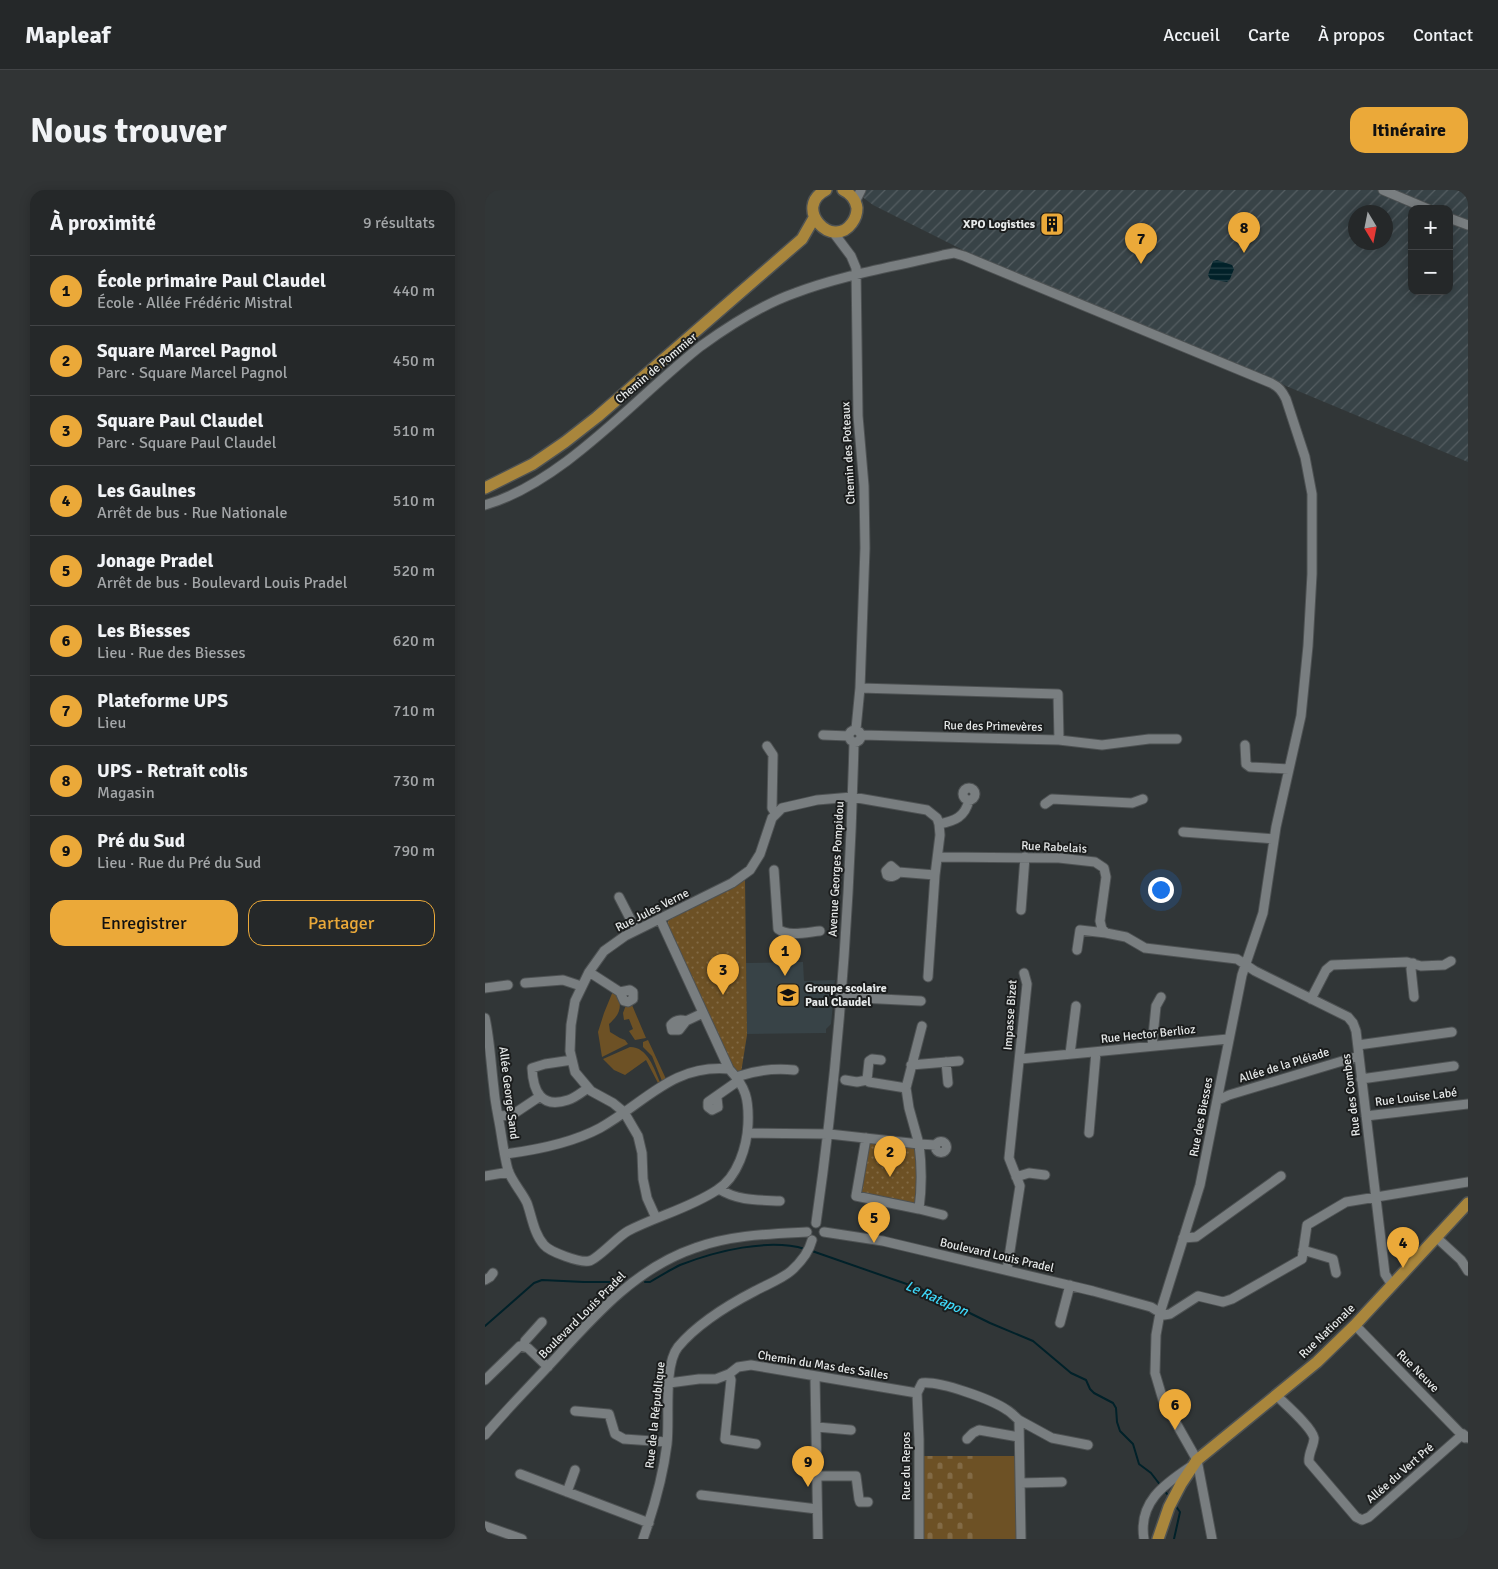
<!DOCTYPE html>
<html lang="fr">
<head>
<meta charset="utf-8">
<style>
	:root { --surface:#252829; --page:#313435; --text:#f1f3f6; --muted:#a3a6a8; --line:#424446; --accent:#eba939 }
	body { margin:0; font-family:Signika,sans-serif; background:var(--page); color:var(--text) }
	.controls { position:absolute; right:15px; top:15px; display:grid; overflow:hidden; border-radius:10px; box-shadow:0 2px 12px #0003 }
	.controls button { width:45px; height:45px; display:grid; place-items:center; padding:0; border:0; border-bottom:1px solid var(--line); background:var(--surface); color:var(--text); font:25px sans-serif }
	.compass { position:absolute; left:863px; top:15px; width:45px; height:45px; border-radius:50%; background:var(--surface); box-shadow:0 2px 12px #0003; rotate:170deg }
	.you { position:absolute; left:675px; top:699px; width:18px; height:18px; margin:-12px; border:4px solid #fff; border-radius:50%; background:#1a73e8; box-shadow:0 0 0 8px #1a73e833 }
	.badge { display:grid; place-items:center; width:32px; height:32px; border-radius:50%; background:var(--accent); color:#111; font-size:16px; font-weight:700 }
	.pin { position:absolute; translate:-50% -41px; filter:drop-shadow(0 1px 2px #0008) }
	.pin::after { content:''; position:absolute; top:26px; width:18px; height:15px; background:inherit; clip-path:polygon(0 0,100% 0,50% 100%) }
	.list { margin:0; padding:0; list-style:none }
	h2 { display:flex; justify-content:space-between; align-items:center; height:65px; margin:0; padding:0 20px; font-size:21px }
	h2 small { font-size:16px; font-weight:400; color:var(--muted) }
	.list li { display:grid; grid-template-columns:32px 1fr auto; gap:15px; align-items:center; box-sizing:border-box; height:70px; padding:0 20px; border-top:1px solid var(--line) }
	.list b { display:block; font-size:19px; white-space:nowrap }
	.list p { margin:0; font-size:16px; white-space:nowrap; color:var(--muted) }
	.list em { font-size:16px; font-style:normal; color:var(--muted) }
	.actions { display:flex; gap:10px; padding:15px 20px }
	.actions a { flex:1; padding:11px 0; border:1px solid var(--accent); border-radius:15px; text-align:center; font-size:18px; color:var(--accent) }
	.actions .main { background:var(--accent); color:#111 }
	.map { position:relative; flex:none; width:983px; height:1349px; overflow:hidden; border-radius:15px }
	header { display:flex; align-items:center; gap:30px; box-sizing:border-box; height:70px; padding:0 25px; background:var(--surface); border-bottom:1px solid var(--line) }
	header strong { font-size:24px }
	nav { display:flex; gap:28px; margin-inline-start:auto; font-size:18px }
	.intro { display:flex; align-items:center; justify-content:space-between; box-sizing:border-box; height:120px; padding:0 30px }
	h1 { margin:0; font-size:35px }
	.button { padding:12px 22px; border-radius:15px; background:var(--accent); color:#111; font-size:18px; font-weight:700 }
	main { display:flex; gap:30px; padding:0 30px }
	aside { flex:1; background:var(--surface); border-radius:15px; box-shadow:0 2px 12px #0003 }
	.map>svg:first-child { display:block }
	.built { fill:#384347 }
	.industrial { fill:url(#industrial-furrows); fill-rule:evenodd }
	.green { fill:#6d5125 }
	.cemetery { fill:url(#cemetery-stones) }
	.park { fill:url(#park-dots) }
	.water { fill:url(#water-rules) }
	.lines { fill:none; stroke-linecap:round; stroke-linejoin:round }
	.stream { stroke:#012129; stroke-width:2 }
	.minor-casing { stroke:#4e5253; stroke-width:11 }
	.major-casing { stroke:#4e5253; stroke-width:14 }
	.minor { stroke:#797e80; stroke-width:9 }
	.major { stroke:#a9863c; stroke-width:11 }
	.labels { text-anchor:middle; stroke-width:4; stroke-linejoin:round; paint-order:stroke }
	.poi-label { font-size:12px; font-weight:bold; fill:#e6e9e9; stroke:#1b1d1d; text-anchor:end }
	.street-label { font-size:12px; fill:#e6e9e9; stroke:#1b1d1d }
	.water-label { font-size:14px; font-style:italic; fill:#3ed7f8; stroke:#1b1d1d }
</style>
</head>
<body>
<header>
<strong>Mapleaf</strong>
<nav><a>Accueil</a><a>Carte</a><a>À propos</a><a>Contact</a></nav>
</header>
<div class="intro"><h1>Nous trouver</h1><a class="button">Itinéraire</a></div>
<main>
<aside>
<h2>À proximité<small>9 résultats</small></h2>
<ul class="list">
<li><span class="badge">1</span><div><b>École primaire Paul Claudel</b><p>École · Allée Frédéric Mistral</p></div><em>440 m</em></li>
<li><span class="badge">2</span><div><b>Square Marcel Pagnol</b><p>Parc · Square Marcel Pagnol</p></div><em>450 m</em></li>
<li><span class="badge">3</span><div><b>Square Paul Claudel</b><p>Parc · Square Paul Claudel</p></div><em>510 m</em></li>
<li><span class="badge">4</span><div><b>Les Gaulnes</b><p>Arrêt de bus · Rue Nationale</p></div><em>510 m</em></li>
<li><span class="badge">5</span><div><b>Jonage Pradel</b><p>Arrêt de bus · Boulevard Louis Pradel</p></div><em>520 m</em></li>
<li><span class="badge">6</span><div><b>Les Biesses</b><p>Lieu · Rue des Biesses</p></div><em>620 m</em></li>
<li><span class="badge">7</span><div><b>Plateforme UPS</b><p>Lieu</p></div><em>710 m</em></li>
<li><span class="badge">8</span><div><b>UPS - Retrait colis</b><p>Magasin</p></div><em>730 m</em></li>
<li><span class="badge">9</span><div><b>Pré du Sud</b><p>Lieu · Rue du Pré du Sud</p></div><em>790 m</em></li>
</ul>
<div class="actions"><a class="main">Enregistrer</a><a>Partager</a></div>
</aside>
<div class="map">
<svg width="983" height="1349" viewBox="0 0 983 1349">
	<defs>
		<pattern id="industrial-furrows" width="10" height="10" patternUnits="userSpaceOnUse" patternTransform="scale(1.25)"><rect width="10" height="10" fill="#384347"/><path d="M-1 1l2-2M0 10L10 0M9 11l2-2" fill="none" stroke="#555e62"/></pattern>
		<pattern id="cemetery-stones" width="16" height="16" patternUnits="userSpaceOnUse" patternTransform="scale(1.25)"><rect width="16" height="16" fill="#6d5125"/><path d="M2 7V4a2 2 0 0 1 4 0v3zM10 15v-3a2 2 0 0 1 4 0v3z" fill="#826a45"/></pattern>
		<pattern id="park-dots" width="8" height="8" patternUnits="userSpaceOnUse" patternTransform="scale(1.25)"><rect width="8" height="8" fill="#6d5125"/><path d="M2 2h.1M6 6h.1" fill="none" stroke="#826a45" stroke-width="1.8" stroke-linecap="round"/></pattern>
		<pattern id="water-rules" width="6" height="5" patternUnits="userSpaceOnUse" patternTransform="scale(1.25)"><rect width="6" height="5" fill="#012129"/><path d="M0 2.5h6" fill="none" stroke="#264148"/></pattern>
	</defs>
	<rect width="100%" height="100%" fill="#313637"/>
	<path class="built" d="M318,772L319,791L350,790L349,796L344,801V810L348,814L346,834L341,839V843L262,844L261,773Z"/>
	<path class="industrial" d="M368,0H983V272L492,67L388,15ZM927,19H964V101H927ZM871,22H901V52H871Z"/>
	<path class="green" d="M128,801L133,803C137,818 135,824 124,834L125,842L135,848L140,850L143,854L117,867L113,842L119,823Z
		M141,815H147L161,848L150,850L144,841L148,839L144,829L139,830L138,823Z
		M163,850L181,889L177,891L167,866L158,857V852Z
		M145,857C163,857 169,879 175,892L173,893L161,870L140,885L129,880L118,869Z
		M492,1266H533L534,1349H492Z"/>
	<path class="cemetery" d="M437,1266H492V1349H436Z"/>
	<path class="park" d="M260,689L262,845L256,883L250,882L247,877L182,735L184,727Z
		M387,952L403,954L402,957L415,959L416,956L428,958L432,961V1011L425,1016L377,1005L374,998L384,954Z"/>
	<path class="water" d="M732,70L747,75L749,79L745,89L742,92L725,89L723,85L728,71Z"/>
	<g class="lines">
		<path class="stream" d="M327,1061L436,1099L505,1133L548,1151L586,1183L601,1190L605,1199L609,1203L628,1213L631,1218L632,1232L635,1241L648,1254L654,1274L666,1283L676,1296
			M160,1092H165C175,1086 185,1080 195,1075C231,1061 283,1048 320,1059
			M0,1136L49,1093L57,1090L99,1092H135
			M679,1300L682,1304
			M689,1349L695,1322L690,1315"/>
		<g class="minor-casing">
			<path id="minor" d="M898,0L943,19
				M370,12L376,0
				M964,28L983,35
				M348,42L366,66L371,78L373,226L379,296L380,358L375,498L371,539
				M0,315C79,292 152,206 216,156C245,135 276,115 310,103C357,85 409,77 458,65L469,63L479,66L786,193C794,197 797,201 801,209L820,267L827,304V384L823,456L816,526L791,637L778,723L757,785L715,995L675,1123L671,1145L670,1183L678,1210L712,1270L727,1349
				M375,498L573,504L574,550L376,545
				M364 546a6 6 0 1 1 12 0a6 6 0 1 1-12 0Z
				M338,545L364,546
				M574,550L617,555L664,549H692
				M760,555L761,574L765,577L804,579
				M282,556L288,565L287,618L291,624
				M478 604a6 6 0 1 1 12 0a6 6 0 1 1-12 0Z
				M560,614L567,609L647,613L658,609
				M454,634C470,631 480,627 484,610
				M698,642L789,649
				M453,667L574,668L610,672L619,678L621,687L615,731L617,739L621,743L641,747L660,758L752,769L770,781L863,827L868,833L871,841L900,1084L907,1095
				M289,680L293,739C303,747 323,742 335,741
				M413,682C412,686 405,688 402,685L401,681L406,676L413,682L450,685
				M134,707L151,740
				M536,720L540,667
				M175,729L244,879
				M592,760L595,740L621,743
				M928,773L926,779L929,807
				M104,782L135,802L139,811L143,812L148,809V802L145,800L135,802
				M40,793L78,790L96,796
				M0,798L23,795
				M355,807L436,811
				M826,809L841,780L847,775L922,772L936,776L959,775L966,771
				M0,828C5,851 6,875 9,899C10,914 14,929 16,943C18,956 20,969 23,980C27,992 37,1002 42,1013C47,1027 49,1044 59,1055C65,1062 95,1073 104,1071C113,1069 132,1047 143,1041C172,1026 205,1018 232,1000C253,987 262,956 263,934C264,909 261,897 244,879C187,874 160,913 115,938C87,953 51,960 20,964
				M201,831L194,840H187L186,835C190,830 195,829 201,831L218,823
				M873,855L967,842
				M667,856L671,816L676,807
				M585,864L591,816
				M535,869L743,849
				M87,870L60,874L47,878C48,901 56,919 83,910C90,908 97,902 103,898
				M396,870L387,869L384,871L382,890L384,892L421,898
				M461,872L463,893
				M426,875L474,871
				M251,887C271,880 288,878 309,880
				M876,889L969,876
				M360,890L372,892L382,890
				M232,908L233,917L227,920L223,917V912L253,891
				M733,910L744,905L874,866
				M13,926L27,925L54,907
				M881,926L983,914
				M263,943L344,944L434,954L424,918L421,898L437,836
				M604,943L611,862
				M381,948L371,1006L434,1019C437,997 437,977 434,954L451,955
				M450.5 957a5.5 5.5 0 1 1 11 0a5.5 5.5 0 1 1-11 0Z
				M0,986L24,982
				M531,987L544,983L560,985
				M234,999C253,1011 273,1010 295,1011
				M434,1019L458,1025
				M171,1028L162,1008L158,989L157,963L153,946L139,922L128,913L106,901L90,882L85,861L86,835L90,811L104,782L119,761L140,746L247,693L265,680L275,664L287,628L297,618L332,610L367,607L442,620L452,628L454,634L455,645L450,685L443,787
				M331,1033C354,874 365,713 369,552
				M339,1042L398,1051L608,1101L666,1117L679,1125L685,1124L713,1106L738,1112L747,1109L817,1069L822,1035L861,1012L983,992
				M951,1047L976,1070L983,1081
				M698,1048L711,1047L796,986
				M818,1060L848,1069L851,1083
				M522,1080L535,996L524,968L542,794L539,783
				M0,1090L5,1087L8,1083
				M575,1133L585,1095
				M870,1135L980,1248
				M39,1156L40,1151L57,1132
				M244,1184L246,1190L240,1249L271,1254
				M330,1187L333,1349
				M0,1190L35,1156L43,1158L63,1177
				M184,1193L214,1189H231L244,1184L253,1177L266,1175L432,1203
				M432,1203L434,1249V1349
				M432,1203L437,1193C455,1191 506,1209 522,1220C526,1222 530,1227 534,1230
				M791,1205C800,1214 827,1237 829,1248C829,1256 823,1263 824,1272L871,1327L877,1330L884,1327L978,1244L983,1248
				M90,1221L124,1224L130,1244L139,1249L182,1252
				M332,1237L366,1240
				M0,1245C22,1219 46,1195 69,1170C110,1125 151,1078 210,1058C245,1045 284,1044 322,1042
				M482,1249L488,1243L494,1240L534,1247
				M35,1284L164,1333
				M332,1286H371L374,1309L375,1312H383
				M535,1293L577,1292
				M82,1302L90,1280
				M216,1305L332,1319
				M0,1336L37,1349
				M158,1349C169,1318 178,1286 182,1254C185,1229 178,1176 193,1157C213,1133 243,1115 270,1101C281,1095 297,1089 306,1081C316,1072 324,1062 327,1050
				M536,1349L534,1230L567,1248L603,1255
				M659,1349C653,1313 678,1295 705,1277"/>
		</g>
		<g class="major-casing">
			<path id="major" d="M341,0C307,17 347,61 367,33C370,29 372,23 372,18C371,10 365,3 358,0
				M0,298L48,274L80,252L112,227L317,49L329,28
				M673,1349L684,1317L696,1294L712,1270L832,1172L870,1135L983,1013"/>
		</g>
		<use href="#minor" class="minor"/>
		<use href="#major" class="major"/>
	</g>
	<defs>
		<g id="building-square" transform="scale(1.25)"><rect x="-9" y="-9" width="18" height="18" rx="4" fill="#eba939" stroke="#1b1d1d"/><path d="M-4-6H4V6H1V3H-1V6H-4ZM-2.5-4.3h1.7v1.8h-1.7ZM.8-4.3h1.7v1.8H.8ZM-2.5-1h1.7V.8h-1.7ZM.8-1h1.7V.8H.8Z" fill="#111"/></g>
		<g id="school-square" transform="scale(1.25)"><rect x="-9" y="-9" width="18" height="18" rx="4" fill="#eba939" stroke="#1b1d1d"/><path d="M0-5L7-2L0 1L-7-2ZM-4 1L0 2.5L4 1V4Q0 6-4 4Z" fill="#111"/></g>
	</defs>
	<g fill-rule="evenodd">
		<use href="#building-square" x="567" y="34"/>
		<use href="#school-square" x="303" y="805"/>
	</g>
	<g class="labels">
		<g class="poi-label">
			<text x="550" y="38">XPO Logistics</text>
			<text x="320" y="802" text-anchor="start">Groupe scolaire<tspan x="320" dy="14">Paul Claudel</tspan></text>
		</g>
		<g class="street-label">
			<text transform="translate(171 178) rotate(-40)" y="4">Chemin de Pommier</text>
			<text transform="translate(363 263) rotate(-93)" y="4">Chemin des Poteaux</text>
			<text transform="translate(508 536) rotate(1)" y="4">Rue des Primevères</text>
			<text transform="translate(569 657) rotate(3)" y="4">Rue Rabelais</text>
			<text transform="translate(351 679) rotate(-87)" y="4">Avenue Georges Pompidou</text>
			<text transform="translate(167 720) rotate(-27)" y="4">Rue Jules Verne</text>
			<text transform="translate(525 825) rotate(-86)" y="4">Impasse Bizet</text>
			<text transform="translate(663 844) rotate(-6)" y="4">Rue Hector Berlioz</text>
			<text transform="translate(799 875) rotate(-17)" y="4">Allée de la Pléiade</text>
			<text transform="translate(24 903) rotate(83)" y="4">Allée George Sand</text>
			<text transform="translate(866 905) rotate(-97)" y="4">Rue des Combes</text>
			<text transform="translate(931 907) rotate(-7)" y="4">Rue Louise Labé</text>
			<text transform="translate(716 927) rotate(-79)" y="4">Rue des Biesses</text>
			<text transform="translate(512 1065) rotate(13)" y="4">Boulevard Louis Pradel</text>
			<text transform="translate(97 1125) rotate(-45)" y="4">Boulevard Louis Pradel</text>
			<text transform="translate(842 1141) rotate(-44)" y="4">Rue Nationale</text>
			<text transform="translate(338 1175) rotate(9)" y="4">Chemin du Mas des Salles</text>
			<text transform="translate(933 1181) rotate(45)" y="4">Rue Neuve</text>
			<text transform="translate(170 1225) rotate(-84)" y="4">Rue de la République</text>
			<text transform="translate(421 1276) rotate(-90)" y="4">Rue du Repos</text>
			<text transform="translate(915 1283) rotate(-41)" y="4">Allée du Vert Pré</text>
		</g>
		<g class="water-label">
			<text transform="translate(452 1108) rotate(24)" y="5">Le Ratapon</text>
		</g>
	</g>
</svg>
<div class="controls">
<button>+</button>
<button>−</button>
</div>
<svg class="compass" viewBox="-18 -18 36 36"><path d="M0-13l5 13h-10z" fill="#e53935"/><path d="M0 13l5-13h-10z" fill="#a3a6a8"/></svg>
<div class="you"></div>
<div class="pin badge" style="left:300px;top:786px">1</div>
<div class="pin badge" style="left:405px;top:987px">2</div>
<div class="pin badge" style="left:238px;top:805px">3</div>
<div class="pin badge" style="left:918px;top:1078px">4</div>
<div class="pin badge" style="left:389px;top:1053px">5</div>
<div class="pin badge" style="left:690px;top:1240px">6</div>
<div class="pin badge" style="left:656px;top:74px">7</div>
<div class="pin badge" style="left:759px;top:63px">8</div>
<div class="pin badge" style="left:323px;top:1297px">9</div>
</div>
</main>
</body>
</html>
